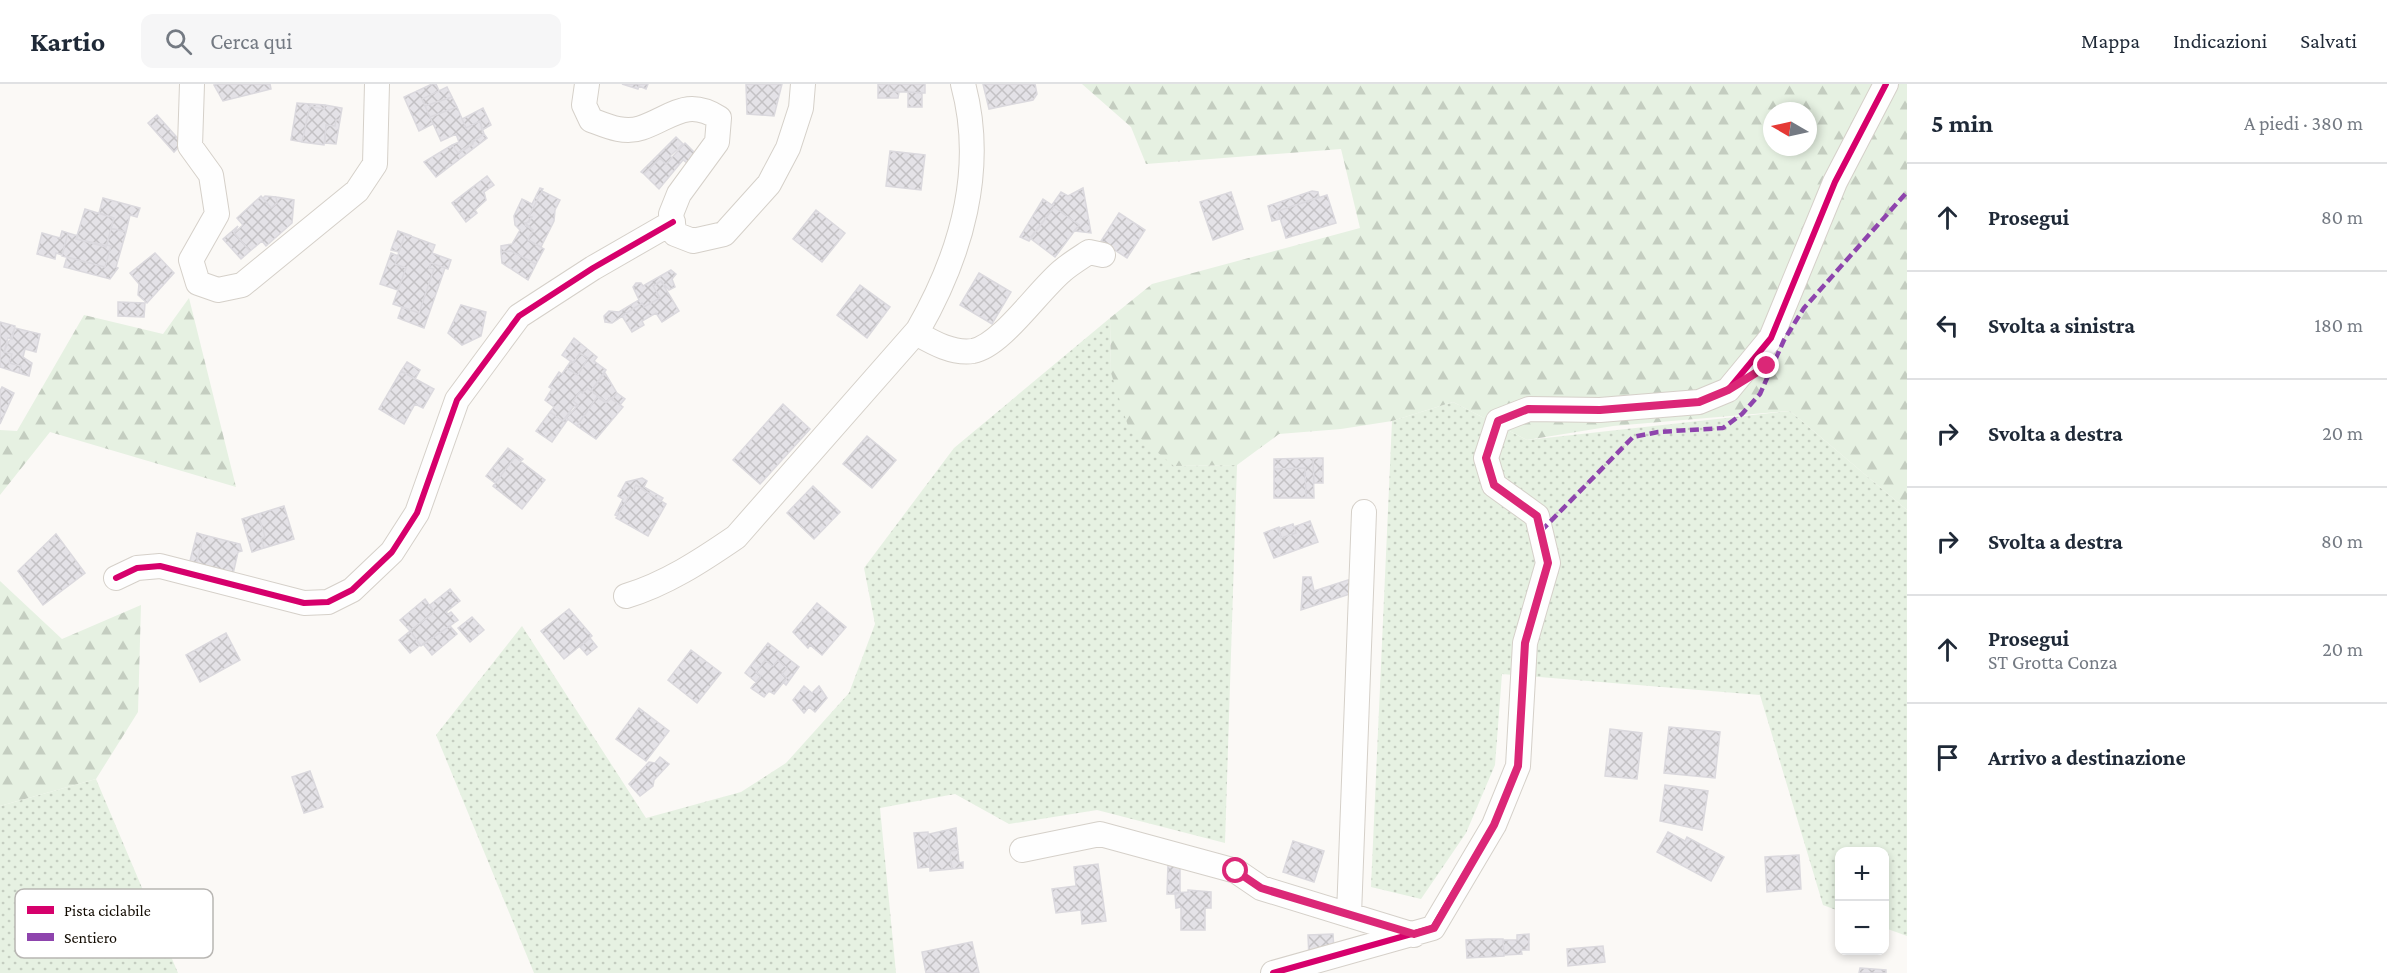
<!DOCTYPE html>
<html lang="it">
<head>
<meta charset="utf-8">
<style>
	:root { --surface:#fff; --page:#f6f6f7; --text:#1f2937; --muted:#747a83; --line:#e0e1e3 }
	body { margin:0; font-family:"Crimson Pro",serif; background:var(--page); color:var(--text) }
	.controls { position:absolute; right:18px; bottom:18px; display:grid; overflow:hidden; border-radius:12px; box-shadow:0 3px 9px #0003 }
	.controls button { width:54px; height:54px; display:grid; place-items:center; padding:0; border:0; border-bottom:2px solid var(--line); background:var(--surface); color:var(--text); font:30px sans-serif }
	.compass { position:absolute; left:1763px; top:18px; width:54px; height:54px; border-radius:50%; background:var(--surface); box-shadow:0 3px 9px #0003; rotate:279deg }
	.stop { position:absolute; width:18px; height:18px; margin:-14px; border:4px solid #db2777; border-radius:50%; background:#fff }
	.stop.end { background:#db2777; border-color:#fff; box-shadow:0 2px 6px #0008 }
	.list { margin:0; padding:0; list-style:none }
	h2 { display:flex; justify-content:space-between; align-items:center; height:78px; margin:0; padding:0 24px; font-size:26px }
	h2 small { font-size:20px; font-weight:400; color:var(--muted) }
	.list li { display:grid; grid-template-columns:39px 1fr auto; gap:18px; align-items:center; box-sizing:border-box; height:108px; padding:0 24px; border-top:2px solid var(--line) }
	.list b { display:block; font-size:22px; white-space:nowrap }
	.list p { margin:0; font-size:20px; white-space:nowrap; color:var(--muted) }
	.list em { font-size:20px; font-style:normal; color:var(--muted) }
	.icon { flex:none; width:33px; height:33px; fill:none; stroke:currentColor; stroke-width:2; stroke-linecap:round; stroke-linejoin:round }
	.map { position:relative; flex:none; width:1907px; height:889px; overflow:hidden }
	header { display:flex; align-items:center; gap:36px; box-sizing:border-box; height:84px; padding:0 30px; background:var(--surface); border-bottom:2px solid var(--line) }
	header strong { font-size:28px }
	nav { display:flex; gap:33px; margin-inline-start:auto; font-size:21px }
	.search { width:420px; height:54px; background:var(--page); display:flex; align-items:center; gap:15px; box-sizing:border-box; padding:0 21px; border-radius:12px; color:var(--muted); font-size:22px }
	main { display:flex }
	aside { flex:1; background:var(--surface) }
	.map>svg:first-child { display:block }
	.green { fill:url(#green-dots) }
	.forest { fill:url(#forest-firs); fill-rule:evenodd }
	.building { fill:url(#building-cross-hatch); stroke:#dbd9de; stroke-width:1.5 }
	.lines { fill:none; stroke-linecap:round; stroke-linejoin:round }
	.minor-casing { stroke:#d5d0c9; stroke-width:26 }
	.minor { stroke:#fefefe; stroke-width:24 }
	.quiet { stroke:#8e44ad; stroke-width:4.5; stroke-dasharray:9 4.5; stroke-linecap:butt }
	.cycleway-casing { stroke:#fff; stroke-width:10 }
	.cycleway { stroke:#d6006c; stroke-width:6 }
	.route { stroke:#db2777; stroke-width:8 }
	.key { fill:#fff; stroke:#b8b6b3; stroke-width:1.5 }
	.key-label { font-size:16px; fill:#120b02 }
</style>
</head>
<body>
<header>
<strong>Kartio</strong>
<div class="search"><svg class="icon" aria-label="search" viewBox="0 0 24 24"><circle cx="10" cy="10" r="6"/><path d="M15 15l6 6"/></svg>Cerca qui</div>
<nav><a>Mappa</a><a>Indicazioni</a><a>Salvati</a></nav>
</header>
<main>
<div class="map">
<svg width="1907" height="889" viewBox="0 0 1907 889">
	<defs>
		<pattern id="green-dots" width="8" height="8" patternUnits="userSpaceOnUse" patternTransform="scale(1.5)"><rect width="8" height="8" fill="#e6f1e2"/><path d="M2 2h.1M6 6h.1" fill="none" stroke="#c4cdc0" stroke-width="1.8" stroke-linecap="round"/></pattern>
		<pattern id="forest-firs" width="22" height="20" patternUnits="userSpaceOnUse" patternTransform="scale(1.5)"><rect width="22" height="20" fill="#e6f1e2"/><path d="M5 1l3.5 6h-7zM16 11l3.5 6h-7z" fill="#c4cdc0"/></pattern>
		<pattern id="building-cross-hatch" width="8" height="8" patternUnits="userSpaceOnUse" patternTransform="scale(1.5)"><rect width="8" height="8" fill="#e4e2e7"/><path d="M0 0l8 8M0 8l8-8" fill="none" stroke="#c3c1c4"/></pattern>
	</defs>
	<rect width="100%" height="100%" fill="#fbf9f6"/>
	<path class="green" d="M1110,234L1111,289L1174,382L1237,381L1225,759L1097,726L1009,740L955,710L880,724L896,889H534L436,651L522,542L646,734L741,708L786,679L849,609L875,540L864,484L954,364Z
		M1453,318L1527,356L1790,327L1907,426V852L1885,844L1884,768H1840L1839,827L1823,821L1760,611L1502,590L1495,681L1466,749L1421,815L1371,803L1392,337Z
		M96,695L178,889H0V722Z"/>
	<path class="forest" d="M1082,0H1907V426L1790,327L1613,342L1527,356L1453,318L1392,337L1341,345L1279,350L1237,381L1174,382L1129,345L1111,289L1110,234L1152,200L1360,144L1341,65L1146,80L1131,43ZM1772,27H1808V63H1772Z
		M189,214L236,403L50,348L0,411V346L17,347L84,231L163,250Z
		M0,497L62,555L141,521L138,628L96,695L0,722Z"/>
	<path class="building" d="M219,0H270L271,5L223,17L214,1Z
		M432,0H436L439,7L422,15L433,40L419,47L404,13Z
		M622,0H648L646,5L639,2L638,5Z
		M746,0H782L774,32L747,30Z
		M878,0H889L888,7L899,8L898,14H878Z
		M889,0H925V9L888,7Z
		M983,0H1035L1037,10L1033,16L989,25Z
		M447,3L452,13L425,22L422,15Z
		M908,8L922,9V23H908Z
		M452,13L457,23L430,33L425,22Z
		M297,19L325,21L324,25L310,22L302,58L291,56Z
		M325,21L342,24L340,36H336L335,42L326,41L324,61L302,58L310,22L324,25Z
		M457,23L466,44L480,37L484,50L458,69L452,61L459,58L456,50L441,57L430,33Z
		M483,24L491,41L482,46L480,37L466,44L462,35Z
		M157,31L182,59L174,68L148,39Z
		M336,36H340L336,60L325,59L326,41L335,42Z
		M484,50L487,54L436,93L424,78L452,61L458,69L464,66L473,60L472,57Z
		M676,53L683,60L670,72L672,74L666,80L660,74L644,90L641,88Z
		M685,59L696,70L687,79L683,76L659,105L644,90L660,74L666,80Z
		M890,67L925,71L921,106L886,102Z
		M487,92L494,101L484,108L486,116L475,126L477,129L466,138L452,119Z
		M540,104L543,105L529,132L532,133L529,138L525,139L533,146L528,156L544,165L536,180L511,167L501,168V162L512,160L520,146L515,141L514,132L522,115L532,120Z
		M1083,104L1091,149L1074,147L1079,141L1054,123L1029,157L1020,153L1043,115L1052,121L1061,108L1068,112Z
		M542,107L560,116L555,126L554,137L541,163L528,156L533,146L525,141L532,133L529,132Z
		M1312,107L1318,108L1319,113L1278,127L1280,135L1272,137L1268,122Z
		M1231,108L1243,145L1213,156L1200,118Z
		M1327,111L1336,139L1286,154L1278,127Z
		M261,112L271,124L277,119L276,113L294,116L292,139L266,162L262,157L250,167L234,149L243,141L237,134Z
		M265,112L276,113L277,119L271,124L263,114Z
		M103,114L140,124L137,133L130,131L126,148L111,144L114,134L99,129Z
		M1054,123L1079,141L1055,173L1030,154Z
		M85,125L114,134L106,163L76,155Z
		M816,126L845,149L822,178L793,155Z
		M1119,129L1145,146L1127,174L1101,157Z
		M238,142L234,149L250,167L241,175L223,155Z
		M111,144L126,148L116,183L118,184L110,195L64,183L67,173L105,183L111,162L107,161Z
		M62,147L68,149L62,171L56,169L55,175L37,170L42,149L60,154Z
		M398,147L412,152L405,150L399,168L391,166Z
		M68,149L78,152L76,155L111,162L105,183L62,172Z
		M405,150L435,161L432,169L451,176L448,185L431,179L429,184L434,185L419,229L393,220L406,184L395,180Z
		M511,167L536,180L528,196L502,179L501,168Z
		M155,169L174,189L147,219L138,211L139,200L130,189Z
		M391,169L398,172L395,180L406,184L398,206L380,200Z
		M431,179L445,184L424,244L398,234L402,223L419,229L434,185L429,184Z
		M671,186L676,190L672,195L675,203L669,206L661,197L653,202L660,214L644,223L642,219L612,239L605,238L604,232L609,227L619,228L639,216L633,203L636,199H641L643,202Z
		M979,189L1011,208L992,240L960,221Z
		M661,197L679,227L662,238L656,229L642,237L644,241L632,248L622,232L642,219L644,223L660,214L653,202Z
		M860,201L890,223L867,254L837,231Z
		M118,218L145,219L144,233L118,232Z
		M461,221L486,228L481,252L462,261L448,249Z
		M0,238L15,242L12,255L8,254L4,268L12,270L9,279L21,282L19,289L0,283Z
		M15,244L40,250L36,268L25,265L23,273L32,279L29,292L19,289L21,282L9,279L12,270L4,268Z
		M574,254L597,273L594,277L606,286L591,307L587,304L583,309L580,308L573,317L578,321L573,323L563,337L550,328L554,323L545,316L552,305L549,303L559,288L562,290L566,284L578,291L588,274L580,269L573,279L562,271Z
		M580,269L588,274L578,291L566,284L571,277L573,279Z
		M407,278L420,286L415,295L401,287Z
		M401,287L434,305L423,324L415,320L404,340L379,325Z
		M605,289L617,309L607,318L591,307Z
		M2,303L14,309L0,340V307Z
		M587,304L607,318L597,313L577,342L566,334L578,321L573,317L580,308L583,309Z
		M617,309L625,315L620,321L610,314H613Z
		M597,313L606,319L610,314L623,323L596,355L577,342Z
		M783,320L810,345L760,400L733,376Z
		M550,328L563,337L566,334L568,335L552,358L536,347Z
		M867,352L896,376L872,404L843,380Z
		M508,364L523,375L521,377L515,373L495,399L486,392Z
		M515,373L545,396L522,425L493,402Z
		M1313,374H1323V399H1314Z
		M1313,374L1314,414H1306L1305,384L1274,385V375Z
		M1305,384L1306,414H1274V385Z
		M642,394L647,397L644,403L663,414L661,417L636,401L617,432L615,431L623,415L618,412L626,398Z
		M636,401L666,420L648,452L616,434Z
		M813,402L840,428L814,455L787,429Z
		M284,422L294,455L264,464L261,454L265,453L258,430Z
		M258,430L265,453L261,454L264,464L252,468L242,435Z
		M1310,437L1318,458L1274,474L1264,449L1279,443L1281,454L1296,449L1294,443Z
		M1293,440L1296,449L1281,454L1278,445Z
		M197,449L204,451L194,487L188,485Z
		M56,450L85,489L43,521L18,487Z
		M204,451L240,460L242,467L238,468L233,490L196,481Z
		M1303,493H1311L1314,507L1354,494L1353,509L1301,526Z
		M450,505L460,517L446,528L448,530L451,528L458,536L421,562L410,547L434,528L430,521Z
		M425,515L434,528L410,547L400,536Z
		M817,519L846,543L822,571L810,561L808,564L793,548Z
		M569,525L592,552L564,575L541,547Z
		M472,533L484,546L470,558L458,544Z
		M450,542L457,550L432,571L423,560Z
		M410,547L420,561L410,569L399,556Z
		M226,549L240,576L200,598L186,571Z
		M590,554L597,563L587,571L580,563Z
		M768,559L799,583L786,601L783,598L787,594L782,590L787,584L778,576L773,582L765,576L756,588L761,592L756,598L745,589Z
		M691,566L721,589L697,619L668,596Z
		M765,576L773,582L778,576L787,584L782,590L787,594L774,610L769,607L764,613L751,604L761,592L756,588Z
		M804,602L812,609L819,602L827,614L815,628L809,623L804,629L793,616Z
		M639,624L669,647L646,677L616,655Z
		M1669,643L1720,648L1715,694L1664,689Z
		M1610,645L1642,649L1637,695L1605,692Z
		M660,673L669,680L654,696L653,702L640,712L629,700L649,678L655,679Z
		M310,687L323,723L304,729L292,693Z
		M1665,701L1708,707L1702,746L1660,737Z
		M956,744L958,766L950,767L952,785L930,787L929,750Z
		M928,748L930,783L918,784L914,749Z
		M1668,748L1685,757L1687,753L1724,773L1711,797L1657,768Z
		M1293,757L1324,767L1314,798L1283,788Z
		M958,766L959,779L963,778V784L952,785L950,767Z
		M1799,771L1801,805L1767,808L1765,773Z
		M1098,780L1106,837L1082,840L1081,826L1056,829L1052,805L1076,802L1074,783Z
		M1168,780L1180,783V808L1176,810H1167Z
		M1188,806L1211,808V824H1205V846H1181V823L1176,824L1175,809L1188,808Z
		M1333,850L1334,867L1309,874L1308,851Z
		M1529,850V866H1521L1522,870L1504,871L1503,856H1517V851Z
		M1488,855H1503L1504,872L1467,874L1466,856Z
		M972,858L979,889H926L922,868Z
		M1603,862L1605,878L1568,882L1567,865Z
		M1860,884L1886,886V889H1859Z"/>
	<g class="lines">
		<g class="minor-casing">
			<path id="minor" d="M192,0L190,62L211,91L217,130L191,176L198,199L218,206L242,201L357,107L375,80L377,0
				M587,0L584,21L591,36C607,42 624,50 641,44C671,34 686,13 719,34L717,58L679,110L671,130L675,150L693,157L724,150L769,100L788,64L801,24L803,0
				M916,249C932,258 952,270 973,267C1001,262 1038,207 1062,187C1070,180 1080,174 1089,168L1103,171
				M116,494L137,484L160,482L304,519L328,518L352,506L392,468L417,429L457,316L519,232L593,184L673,138
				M626,512C666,500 701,477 736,453L918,246C961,171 986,85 963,0
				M1022,766L1100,750L1236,787L1261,804L1414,851
				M1349,831L1364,428
				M1273,889L1433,844L1494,741L1518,682L1525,559L1548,479L1537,432L1494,401L1486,374L1498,337L1529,325L1600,326L1699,318L1728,306L1771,254L1835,98L1886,0"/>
		</g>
		<use href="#minor" class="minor"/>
		<path class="quiet" d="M1541,447L1633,353L1658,348L1723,344L1742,330L1760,310L1784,256L1804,224L1907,108"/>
		<g class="cycleway-casing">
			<path id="cycleway" d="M116,494L137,484L160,482L304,519L328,518L352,506L392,468L417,429L457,316L519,232L593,184L673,138
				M1273,889L1433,844L1494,741L1518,682L1525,559L1548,479L1537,432L1494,401L1486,374L1498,337L1529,325L1600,326L1699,318L1728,306L1771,254L1835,98L1886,0"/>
		</g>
		<use href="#cycleway" class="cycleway"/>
	</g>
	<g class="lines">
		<path class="route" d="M1236,787L1261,804L1414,850L1434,844L1494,741L1518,682L1525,559L1548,479L1537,432L1494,401L1486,374L1498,337L1528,325L1600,326L1699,318L1728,306L1767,282"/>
	</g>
	<rect x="15" y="805" width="198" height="69" rx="9" class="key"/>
	<rect x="27" y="822" width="27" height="8" fill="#d6006c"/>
	<rect x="27" y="849" width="27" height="8" fill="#8e44ad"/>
	<g class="key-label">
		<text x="64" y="832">Pista ciclabile</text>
		<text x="64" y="859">Sentiero</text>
	</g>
</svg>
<div class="controls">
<button>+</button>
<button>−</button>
</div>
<svg class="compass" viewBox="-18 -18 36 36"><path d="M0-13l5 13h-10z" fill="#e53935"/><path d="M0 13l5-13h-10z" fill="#747a83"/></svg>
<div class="stop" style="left:1236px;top:787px"></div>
<div class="stop end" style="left:1767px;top:282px"></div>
</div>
<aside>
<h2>5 min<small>A piedi · 380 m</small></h2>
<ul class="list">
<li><svg class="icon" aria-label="ahead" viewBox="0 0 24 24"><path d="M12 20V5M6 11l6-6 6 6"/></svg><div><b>Prosegui</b></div><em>80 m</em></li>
<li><svg class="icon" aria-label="left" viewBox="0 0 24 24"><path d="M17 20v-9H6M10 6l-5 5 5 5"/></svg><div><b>Svolta a sinistra</b></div><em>180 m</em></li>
<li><svg class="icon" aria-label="right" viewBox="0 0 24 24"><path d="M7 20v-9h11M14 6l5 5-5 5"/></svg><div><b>Svolta a destra</b></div><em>20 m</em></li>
<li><svg class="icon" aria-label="right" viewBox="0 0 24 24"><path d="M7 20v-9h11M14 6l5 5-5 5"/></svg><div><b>Svolta a destra</b></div><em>80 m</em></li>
<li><svg class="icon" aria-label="ahead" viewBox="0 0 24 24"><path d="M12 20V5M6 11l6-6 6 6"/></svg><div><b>Prosegui</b><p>ST Grotta Conza</p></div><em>20 m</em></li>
<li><svg class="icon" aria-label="arrive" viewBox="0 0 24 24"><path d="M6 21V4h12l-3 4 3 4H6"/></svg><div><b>Arrivo a destinazione</b></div></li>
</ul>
</aside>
</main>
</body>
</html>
